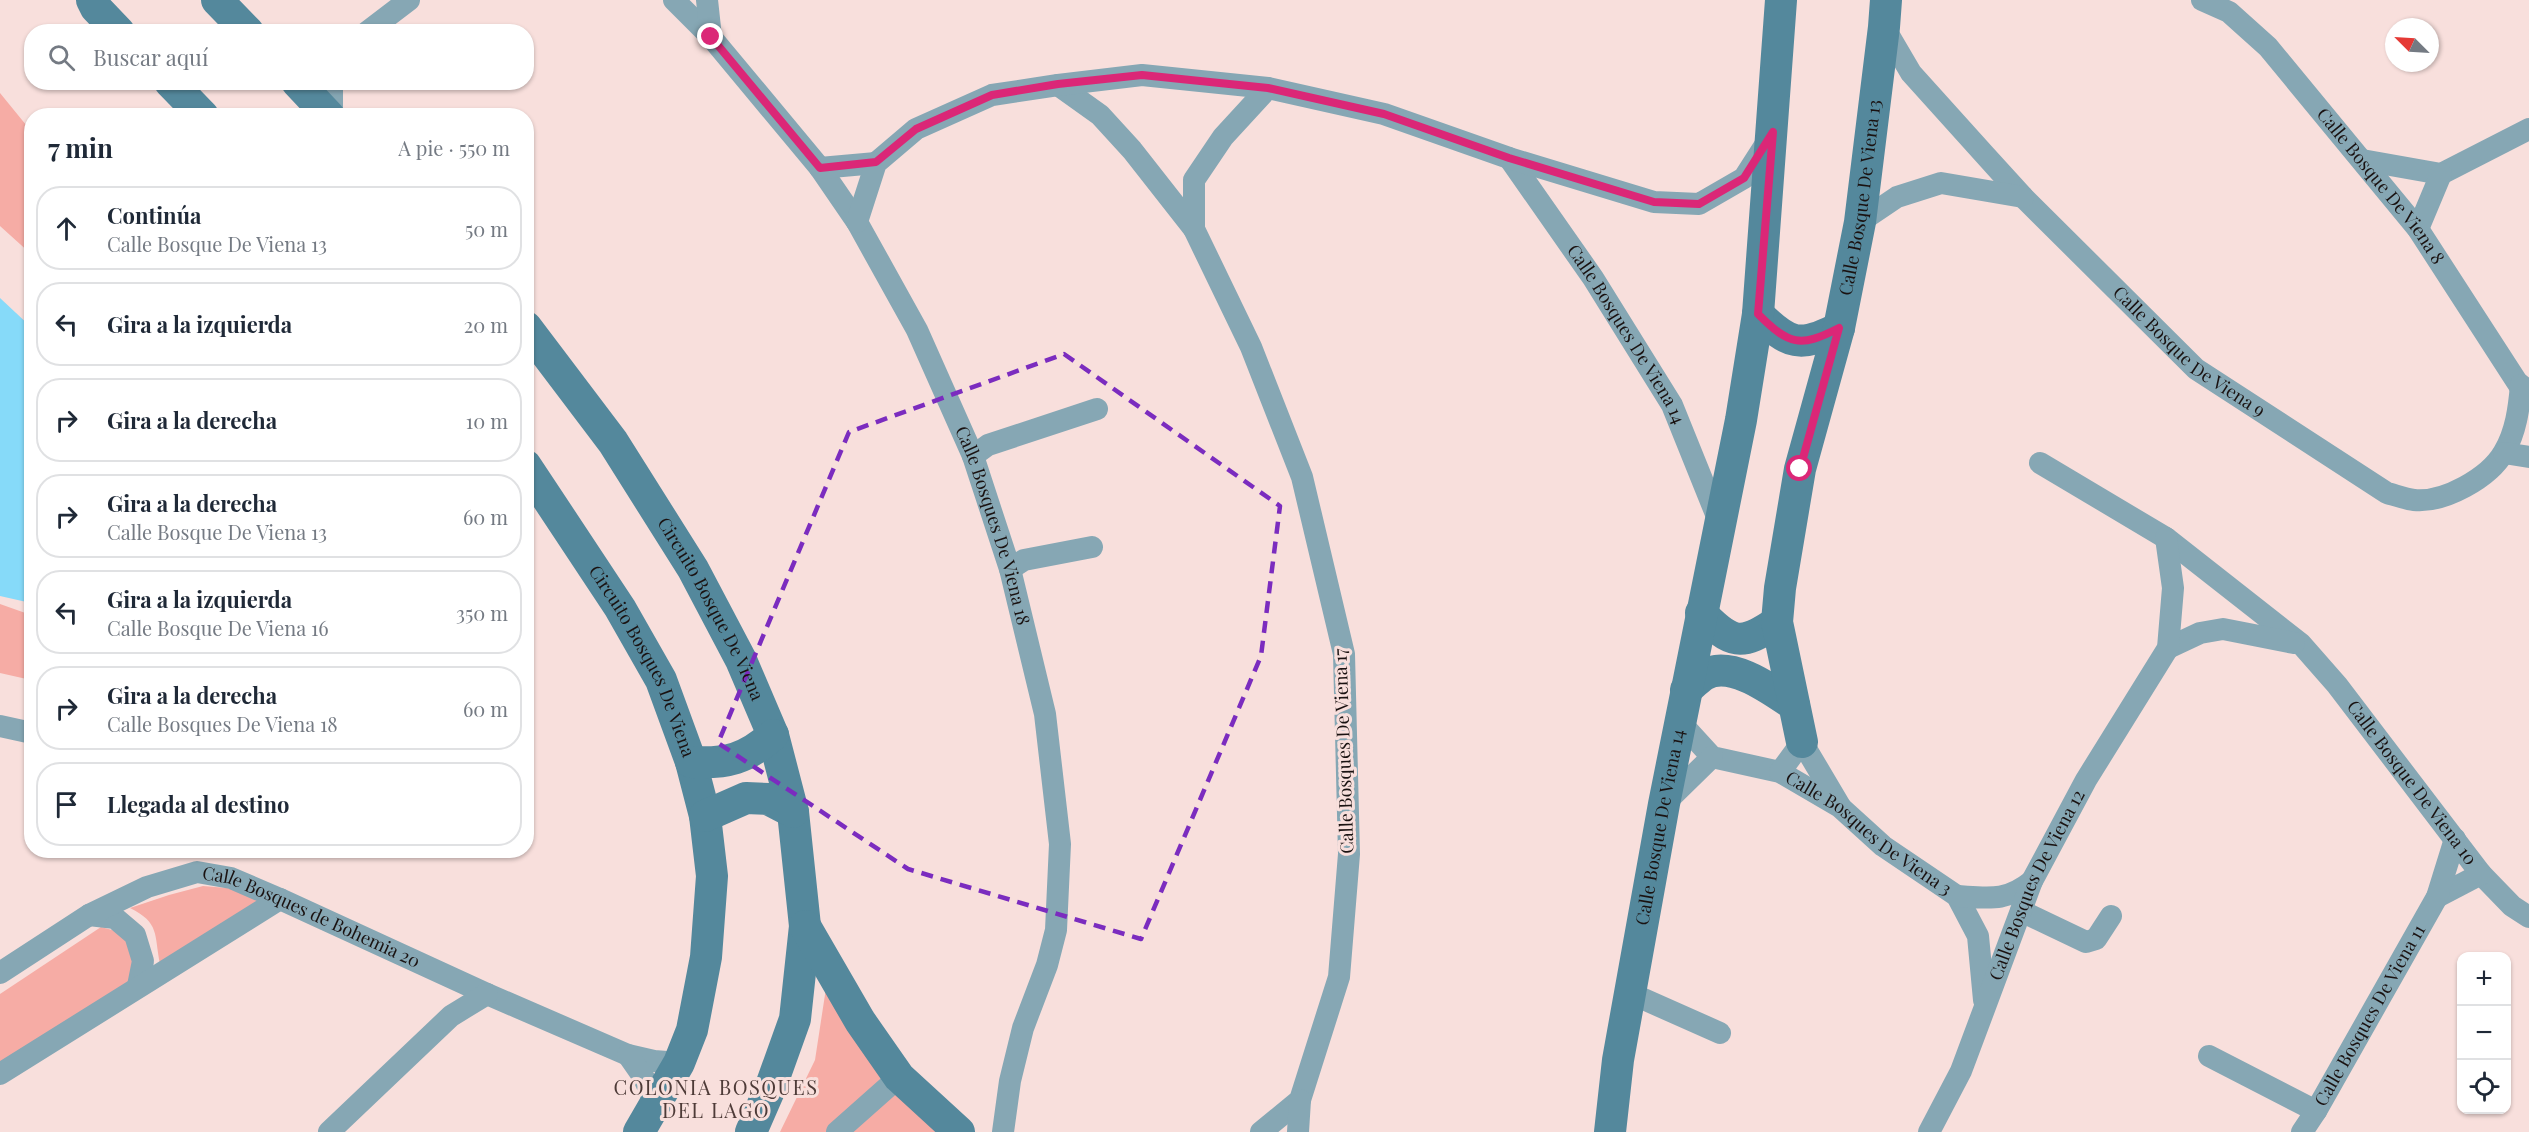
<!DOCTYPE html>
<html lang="es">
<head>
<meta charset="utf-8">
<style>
	:root { --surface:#fff; --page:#f2f2f3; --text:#1f2937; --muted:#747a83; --line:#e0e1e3 }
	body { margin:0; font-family:"Playfair Display",serif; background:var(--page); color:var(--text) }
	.controls { position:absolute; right:18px; bottom:18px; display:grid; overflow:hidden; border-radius:12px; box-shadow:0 2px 4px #0004 }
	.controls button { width:54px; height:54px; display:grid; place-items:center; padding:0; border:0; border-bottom:2px solid var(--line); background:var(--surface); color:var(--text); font:30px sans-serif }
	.compass { position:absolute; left:2385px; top:18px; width:54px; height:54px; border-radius:50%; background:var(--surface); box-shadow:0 2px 4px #0004; rotate:294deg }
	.stop { position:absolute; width:18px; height:18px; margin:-14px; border:4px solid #db2777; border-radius:50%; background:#fff }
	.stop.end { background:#db2777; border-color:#fff; box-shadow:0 2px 6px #0008 }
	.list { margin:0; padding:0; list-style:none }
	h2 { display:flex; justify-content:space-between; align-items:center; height:78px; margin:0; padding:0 24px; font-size:26px }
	h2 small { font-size:20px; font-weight:400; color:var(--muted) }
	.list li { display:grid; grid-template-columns:39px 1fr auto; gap:18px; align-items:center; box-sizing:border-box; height:84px; margin:0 12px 12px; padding:0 12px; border:2px solid var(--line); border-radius:24px }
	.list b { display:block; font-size:22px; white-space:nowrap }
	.list p { margin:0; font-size:20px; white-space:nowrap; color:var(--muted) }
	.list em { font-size:20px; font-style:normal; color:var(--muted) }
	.icon { flex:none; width:33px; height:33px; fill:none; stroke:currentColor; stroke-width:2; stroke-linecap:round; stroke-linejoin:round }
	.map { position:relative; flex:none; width:2529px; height:1132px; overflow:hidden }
	.search { position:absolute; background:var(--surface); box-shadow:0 2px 4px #0004; left:24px; top:24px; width:510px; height:66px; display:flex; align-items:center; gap:15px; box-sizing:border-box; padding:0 21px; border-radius:24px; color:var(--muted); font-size:22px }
	.panel { position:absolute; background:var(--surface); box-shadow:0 2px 4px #0004; left:24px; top:108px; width:510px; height:750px; border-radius:24px }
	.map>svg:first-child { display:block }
	.green { fill:#f6aca5 }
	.water { fill:#86daf9 }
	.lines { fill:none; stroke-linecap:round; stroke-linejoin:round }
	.street { stroke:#86a7b4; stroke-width:22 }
	.secondary { stroke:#54889c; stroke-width:32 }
	.route { stroke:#db2777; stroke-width:8 }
	.marked { fill:none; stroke:#7b2cbf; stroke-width:4.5; stroke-dasharray:12 8; stroke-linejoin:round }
	.labels { text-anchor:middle; stroke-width:6; stroke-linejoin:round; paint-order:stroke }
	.street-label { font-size:18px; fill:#1a1211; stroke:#f8dfdc }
	.neighbourhood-label { font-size:20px; letter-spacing:1.5px; fill:#4e3b38; stroke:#f8dfdc }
</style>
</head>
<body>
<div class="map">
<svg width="2529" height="1132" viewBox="0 0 2529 1132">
	<rect width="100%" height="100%" fill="#f8dfdc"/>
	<path class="green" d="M0,93L31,131V254L0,226Z
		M0,604L31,615V680L0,673Z
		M203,886L239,889L261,901L160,964C154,934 160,923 130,908L169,895Z
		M101,927L127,934L133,948L132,983L0,1072V994Z
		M830,962L949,1132H780L815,1060Z"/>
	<path class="water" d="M0,298L31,327V603L0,596Z"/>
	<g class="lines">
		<g class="street">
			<path id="s1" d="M674,0L711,37L820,168L857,222L917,330L973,456L1010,569L1045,714L1060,844L1056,930L1047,965L1023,1028L1010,1081L1003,1132"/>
			<path d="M707,0L711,37"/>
			<path id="s2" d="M2202,0L2229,12L2268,47L2418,229L2528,399"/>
			<path id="s3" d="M1884,27L1911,73L1984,154L2023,197L2196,369L2387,493C2395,495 2405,499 2414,500C2444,503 2489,478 2504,452C2516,432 2519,408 2521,385"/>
			<path d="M367,32L409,0"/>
			<path d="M1058,85L1100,115L1132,150L1194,229"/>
			<path d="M332,116V82"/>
			<path id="s4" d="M1509,158L1593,278L1672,405L1720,524"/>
			<path d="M2362,160L2441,174L2529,129"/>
			<path d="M820,168L876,163"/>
			<path d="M857,222L876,163L916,129L992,95L1058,85L1142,75L1268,88L1384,114L1509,158L1654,202L1699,204L1744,178L1769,139"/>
			<path d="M1860,222L1897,197L1941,183L2023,197"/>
			<path d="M2418,229L2441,174"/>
			<path d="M2504,453L2529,457"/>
			<path d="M973,456L988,445L1097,409"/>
			<path id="s5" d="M2040,463L2166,538L2301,644L2337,685L2481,874L2512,906L2529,917"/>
			<path d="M1010,569L1024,560L1092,547"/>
			<path d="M2168,648L2200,633L2223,629L2294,643"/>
			<path id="s6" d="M1680,722L1712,757L1780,772L1840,807L1883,846L1957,896L1978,936L1984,1000"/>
			<path d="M0,726L32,733"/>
			<path d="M1780,772L1802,742L1840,806"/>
			<path d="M1664,804L1712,757"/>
			<path d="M1957,896C1989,898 2006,902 2032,881"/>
			<path d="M2437,897L2481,874"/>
			<path d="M2021,911L2086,942L2096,939L2111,916"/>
			<path d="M89,915L115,918L135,935L143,961L138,986"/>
			<path id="s7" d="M0,973L89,915L147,887L197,872L231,878L280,899L487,994L628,1055L654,1061L679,1063"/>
			<path d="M1630,993L1720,1033"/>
			<path d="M628,1055L644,1078L655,1103"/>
			<path d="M2209,1056L2316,1111"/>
			<path d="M0,1074L280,899"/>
			<path d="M329,1132L451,1016L487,994"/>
			<path d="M837,1132L899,1077"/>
			<path d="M1261,1132L1300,1100L1339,977L1349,854L1344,654L1302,477L1251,347L1194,229V180L1223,137L1268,88"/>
			<path d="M1298,1132L1300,1100"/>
			<path id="s8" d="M1929,1132L1961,1071L2032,881L2086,780L2168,648L2173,588L2166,538"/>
			<path id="s9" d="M2302,1132L2316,1111L2437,897L2455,839"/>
		</g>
		<g class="secondary">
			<path d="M92,0L96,8L119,32"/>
			<path d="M217,0L248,32"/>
			<path d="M170,82L203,116"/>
			<path d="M297,82L329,116"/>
			<path d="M1758,314C1789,345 1800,348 1839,328"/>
			<path id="s10" d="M526,327L613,442L693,569L741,660L773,735L793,812L805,926L795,1019L771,1086L751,1132"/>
			<path id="s11" d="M526,466L620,608L661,680L691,762L705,816L712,876L706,957L692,1030L679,1063L639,1132"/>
			<path d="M1701,613C1731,644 1741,647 1777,622"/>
			<path d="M1686,690C1692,685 1698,679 1704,675C1731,659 1773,691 1794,705"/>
			<path id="s12" d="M1802,742L1777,622L1780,588L1800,469L1839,328L1860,222L1884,27L1886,0"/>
			<path d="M691,762C727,764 746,759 773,735"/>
			<path d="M705,816L746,798L768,799L793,812"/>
			<path d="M805,926L860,1021L899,1077L959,1132"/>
			<path id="s13" d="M1610,1132L1618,1060L1664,804L1741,420L1758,314L1781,0"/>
		</g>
	</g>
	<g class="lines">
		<path class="route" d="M711,37L820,168L876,162L916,129L992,95L1058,84L1142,75L1268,88L1384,114L1509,158L1654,202L1699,204L1744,178L1773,132L1758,314C1789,345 1800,348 1839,328L1800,469"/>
	</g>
	<path class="marked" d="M1064,354L1280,506L1261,656L1141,939L908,869L718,743L849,432Z"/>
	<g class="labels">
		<g class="street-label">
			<text dy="6" stroke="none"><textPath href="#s2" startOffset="261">Calle Bosque De Viena 8</textPath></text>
			<text dy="6" stroke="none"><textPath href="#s12" startOffset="556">Calle Bosque De Viena 13</textPath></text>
			<text dy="6" stroke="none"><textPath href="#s4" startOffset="212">Calle Bosques De Viena 14</textPath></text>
			<text dy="6" stroke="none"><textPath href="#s3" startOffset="448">Calle Bosque De Viena 9</textPath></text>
			<text dy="6" stroke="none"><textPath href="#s1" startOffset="622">Calle Bosques De Viena 18</textPath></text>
			<text dy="6" stroke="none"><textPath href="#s10" startOffset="338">Circuito Bosque De Viena</textPath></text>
			<text dy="6" stroke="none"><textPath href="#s11" startOffset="228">Circuito Bosques De Viena</textPath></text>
			<text transform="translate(1344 751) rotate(-92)" y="6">Calle Bosques De Viena 17</text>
			<text dy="6" stroke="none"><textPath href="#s5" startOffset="496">Calle Bosque De Viena 10</textPath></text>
			<text dy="6" stroke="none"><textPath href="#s13" startOffset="309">Calle Bosque De Viena 14</textPath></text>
			<text dy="6" stroke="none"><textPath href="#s6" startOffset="225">Calle Bosques De Viena 3</textPath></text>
			<text dy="6" stroke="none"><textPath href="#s8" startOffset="270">Calle Bosques De Viena 12</textPath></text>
			<text dy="6" stroke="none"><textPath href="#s7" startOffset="346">Calle Bosques de Bohemia 20</textPath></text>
			<text dy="6" stroke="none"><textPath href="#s9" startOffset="135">Calle Bosques De Viena 11</textPath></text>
		</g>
		<g class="neighbourhood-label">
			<text x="716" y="1095">COLONIA BOSQUES<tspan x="716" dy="23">DEL LAGO</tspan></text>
		</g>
	</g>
</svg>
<div class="controls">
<button>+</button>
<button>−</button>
<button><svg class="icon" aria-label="locate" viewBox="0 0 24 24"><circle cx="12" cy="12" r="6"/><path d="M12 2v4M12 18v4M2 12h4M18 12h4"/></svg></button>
</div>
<svg class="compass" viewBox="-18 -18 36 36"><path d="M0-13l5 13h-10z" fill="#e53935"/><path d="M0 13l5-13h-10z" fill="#747a83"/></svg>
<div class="stop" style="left:1800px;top:469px"></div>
<div class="stop end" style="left:711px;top:37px"></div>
<div class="search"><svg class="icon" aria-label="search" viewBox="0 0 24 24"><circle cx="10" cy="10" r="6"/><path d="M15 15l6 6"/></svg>Buscar aquí</div>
<section class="panel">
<h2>7 min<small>A pie · 550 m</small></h2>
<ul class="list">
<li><svg class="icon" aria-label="ahead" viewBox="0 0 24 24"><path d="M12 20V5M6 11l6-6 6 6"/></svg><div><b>Continúa</b><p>Calle Bosque De Viena 13</p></div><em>50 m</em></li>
<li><svg class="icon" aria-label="left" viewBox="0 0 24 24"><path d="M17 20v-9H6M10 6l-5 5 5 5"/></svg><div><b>Gira a la izquierda</b></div><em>20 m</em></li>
<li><svg class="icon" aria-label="right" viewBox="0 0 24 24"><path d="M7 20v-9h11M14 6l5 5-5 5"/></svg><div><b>Gira a la derecha</b></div><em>10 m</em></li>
<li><svg class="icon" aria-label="right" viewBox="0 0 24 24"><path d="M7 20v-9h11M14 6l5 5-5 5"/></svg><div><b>Gira a la derecha</b><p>Calle Bosque De Viena 13</p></div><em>60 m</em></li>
<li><svg class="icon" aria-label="left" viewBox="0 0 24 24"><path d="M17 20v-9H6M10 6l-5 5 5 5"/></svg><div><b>Gira a la izquierda</b><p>Calle Bosque De Viena 16</p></div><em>350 m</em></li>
<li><svg class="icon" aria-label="right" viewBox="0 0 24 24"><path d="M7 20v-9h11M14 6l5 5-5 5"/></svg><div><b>Gira a la derecha</b><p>Calle Bosques De Viena 18</p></div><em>60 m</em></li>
<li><svg class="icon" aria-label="arrive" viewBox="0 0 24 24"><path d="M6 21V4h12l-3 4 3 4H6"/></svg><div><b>Llegada al destino</b></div></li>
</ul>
</section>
</div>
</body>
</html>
